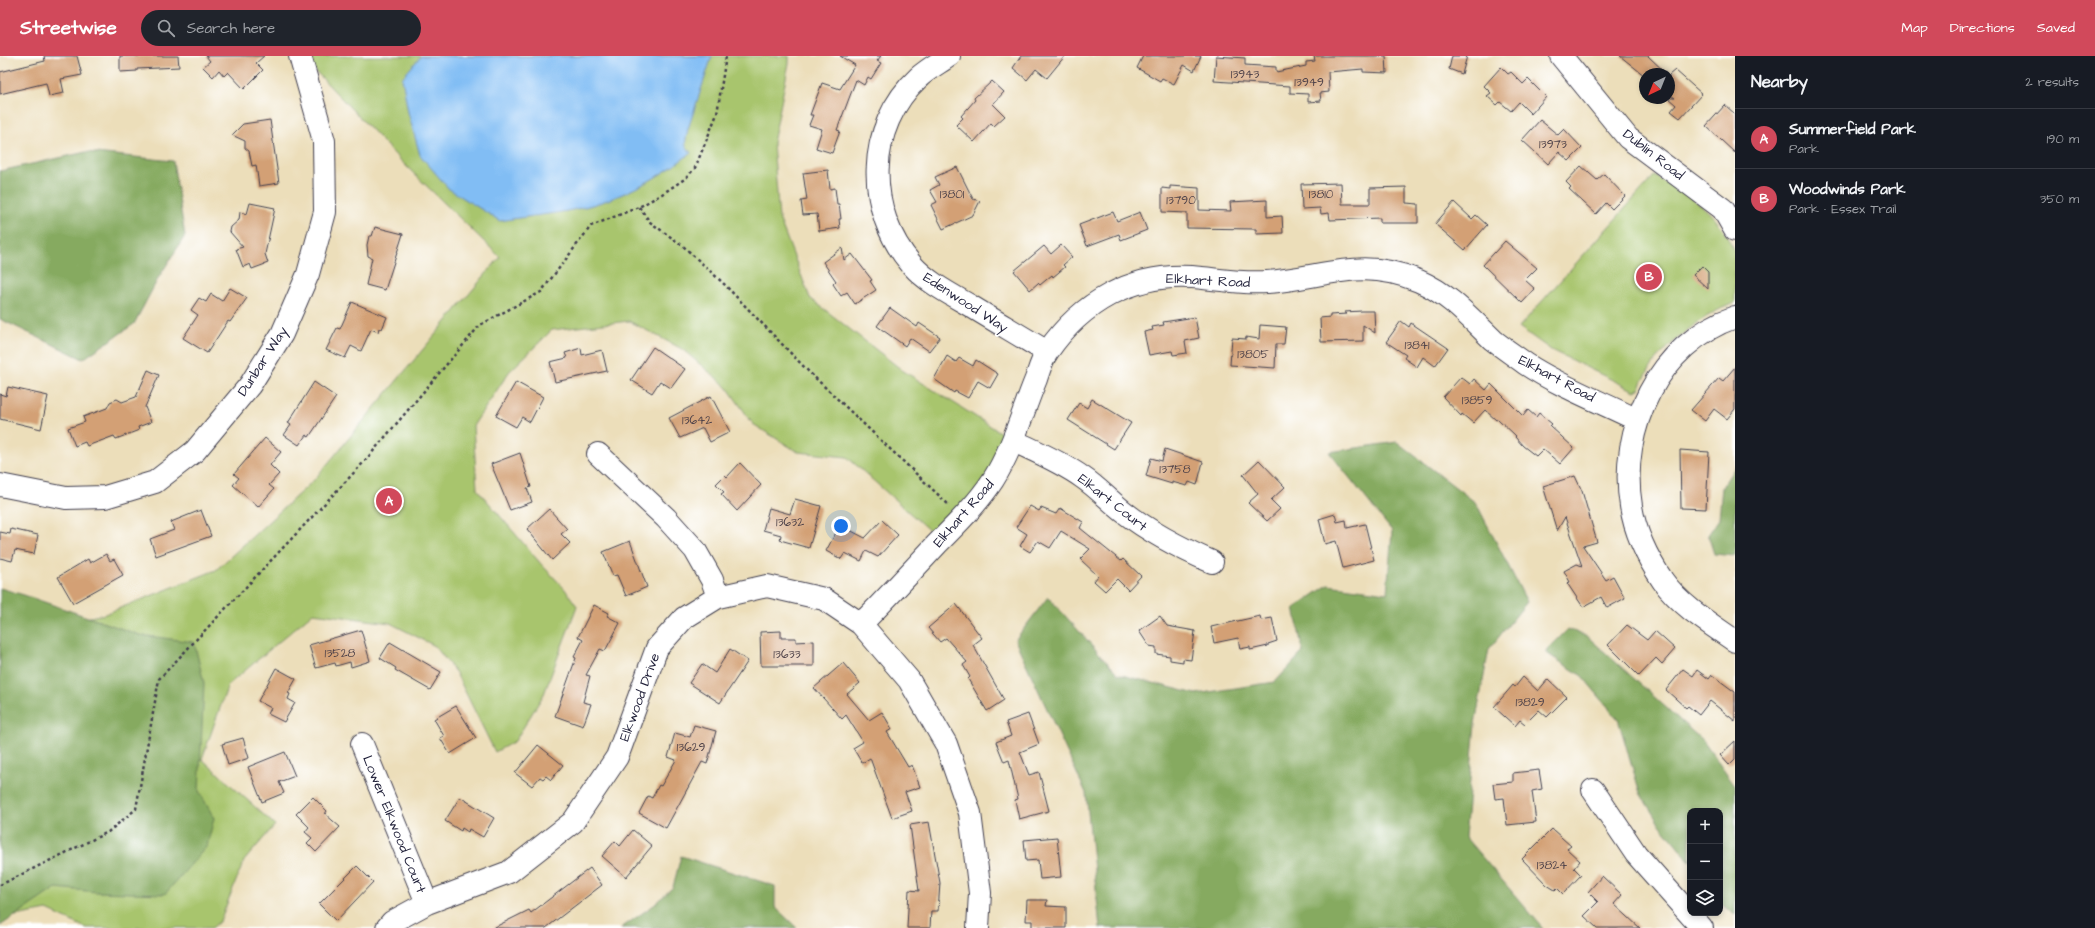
<!DOCTYPE html>
<html lang="en">
<head>
<meta charset="utf-8">
<style>
	:root { --surface:#171b24; --page:#20242c; --text:#f1f3f6; --muted:#9ea1a6; --line:#363941; --accent:#d1495b }
	body { margin:0; font-family:"Architects Daughter",sans-serif; background:var(--page); color:var(--text) }
	.controls { position:absolute; right:12px; bottom:12px; display:grid; overflow:hidden; border-radius:8px; box-shadow:0 2px 6px #0003 }
	.controls button { width:36px; height:36px; display:grid; place-items:center; padding:0; border:0; border-bottom:1px solid var(--line); background:var(--surface); color:var(--text); font:20px sans-serif }
	.compass { position:absolute; left:1639px; top:12px; width:36px; height:36px; border-radius:50%; background:var(--surface); box-shadow:0 2px 6px #0003; rotate:223deg }
	.you { position:absolute; left:841px; top:470px; width:14px; height:14px; margin:-10px; border:3px solid #fff; border-radius:50%; background:#1a73e8; box-shadow:0 0 0 6px #1a73e833 }
	.badge { display:grid; place-items:center; width:26px; height:26px; border-radius:50%; background:var(--accent); color:#fff; font-size:13px; font-weight:700 }
	.pin { position:absolute; translate:-50% -50%; border:2px solid #fff; box-shadow:0 1px 4px #0006 }
	.list { margin:0; padding:0; list-style:none }
	h2 { display:flex; justify-content:space-between; align-items:center; height:52px; margin:0; padding:0 16px; font-size:17px }
	h2 small { font-size:13px; font-weight:400; color:var(--muted) }
	.list li { display:grid; grid-template-columns:26px 1fr auto; gap:12px; align-items:center; box-sizing:border-box; height:60px; padding:0 16px; border-top:1px solid var(--line) }
	.list b { display:block; font-size:15px; white-space:nowrap }
	.list p { margin:0; font-size:13px; white-space:nowrap; color:var(--muted) }
	.list em { font-size:13px; font-style:normal; color:var(--muted) }
	.icon { flex:none; width:22px; height:22px; fill:none; stroke:currentColor; stroke-width:2; stroke-linecap:round; stroke-linejoin:round }
	.map { position:relative; flex:none; width:1735px; height:872px; overflow:hidden }
	header { display:flex; align-items:center; gap:24px; box-sizing:border-box; height:56px; padding:0 20px; background:var(--accent); color:#fff }
	header strong { font-size:19px }
	nav { display:flex; gap:22px; margin-inline-start:auto; font-size:14px }
	.search { width:280px; height:36px; background:var(--page); display:flex; align-items:center; gap:10px; box-sizing:border-box; padding:0 14px; border-radius:22px; color:var(--muted); font-size:15px }
	main { display:flex }
	aside { flex:1; background:var(--surface) }
	.map>svg:first-child { display:block }
	.green { fill:#a8c56d; stroke:#657454 }
	.forest { fill:#86aa60; stroke:#54664e }
	.water { fill:#81bdf4; stroke:#527098 }
	.building { fill:#d3a074 }
	.lines { fill:none; stroke-linecap:round; stroke-linejoin:round }
	.minor-casing { stroke:#403e4e; stroke-width:24 }
	.path { stroke:#403e4e; stroke-width:2.5; stroke-dasharray:3 3; stroke-linecap:butt }
	.minor { stroke:#fff; stroke-width:22 }
	.labels { text-anchor:middle; stroke-width:3.5; stroke-linejoin:round; paint-order:stroke }
	.number-label { font-size:12px; fill:#4e4249 }
	.street-label { font-size:14px; fill:#22223b; stroke:#fff }
</style>
</head>
<body>
<header>
<strong>Streetwise</strong>
<div class="search"><svg class="icon" aria-label="search" viewBox="0 0 24 24"><circle cx="10" cy="10" r="6"/><path d="M15 15l6 6"/></svg>Search here</div>
<nav><a>Map</a><a>Directions</a><a>Saved</a></nav>
</header>
<main>
<div class="map">
<svg width="1735" height="872" viewBox="0 0 1735 872">
	<rect width="100%" height="100%" fill="#fff"/>
	<filter id="ink" filterUnits="userSpaceOnUse"><feTurbulence type="fractalNoise" baseFrequency=".025" numOctaves="2"/><feDisplacementMap in="SourceGraphic" scale="8" xChannelSelector="R" yChannelSelector="G"/><feConvolveMatrix kernelMatrix="1 2 1 2 8 2 1 2 1" color-interpolation-filters="sRGB"/></filter>
	<filter id="wash" filterUnits="userSpaceOnUse"><feTurbulence type="fractalNoise" baseFrequency=".012" numOctaves="4" result="noise"/><feDisplacementMap in="SourceGraphic" scale="16" xChannelSelector="R" yChannelSelector="G"/><feGaussianBlur stdDeviation="0.9" result="paint"/><feColorMatrix in="noise" values="0 0 0 0 0 0 0 0 0 0 0 0 0 0 0 0 0 1.4 0 .05"/><feComposite in="paint" operator="in"/></filter>
	<g filter="url(#wash)">
		<rect width="100%" height="100%" fill="#ecdeba"/>
		<path class="green" d="M301,0H789V7L773,87L779,162L810,242L902,314L1014,385L941,485L847,401L798,396L753,368L727,331L682,293L629,265L552,274L509,316L473,370L477,433L541,508L564,532L577,550L544,638L515,685L495,696L456,617L435,590L390,567L313,557L228,629L202,703L275,769L244,805L220,865L212,872H86L47,854L0,863V579L105,558L216,514L314,424L500,201L404,108Z
			M1654,120C1684,137 1713,151 1728,183C1731,187 1734,192 1735,197C1735,212 1735,231 1735,247C1701,258 1652,298 1640,332L1635,335L1551,294L1519,271Z"/>
		<path class="forest" d="M86,96L173,105L185,180L159,221L134,268L83,303L0,263V115Z
			M1397,386L1476,447L1527,546L1489,593L1475,668L1465,781L1543,872H1100L1086,737L1015,584L1048,541L1118,618L1196,638L1275,626L1303,596L1294,552L1328,529L1387,537L1392,475L1329,396Z
			M1735,411V500L1714,498L1708,479L1719,463L1722,431Z
			M0,532L24,539L140,579L194,586L204,627L199,735L214,762L207,790L165,838L97,836L56,832L0,870Z
			M1568,573L1588,581L1703,685L1735,730V859L1720,847V755H1690V805L1658,766L1640,737L1618,663L1582,620L1545,596Z
			M681,800L775,830V851L797,872H621L654,849L673,831Z"/>
		<path class="water" d="M421,0H712L688,73L685,88L691,97C660,121 624,141 585,151C558,158 528,160 500,165L449,133L420,99L408,56L402,22Z"/>
		<g id="blocks">
			<path class="building" d="M44,0H77L82,19L61,23L64,37L49,40L46,27L0,38V16L45,5Z
				M120,0H178L179,11L137,13V15L120,16Z
				M206,0H264L256,7L263,14L244,33L228,16L224,20L219,14L213,21L203,11L210,5Z
				M840,0H881L877,5L881,7L871,23L868,21L864,29L856,24L837,74L840,75L832,97L816,92L822,73L809,69L813,59H810L822,27L840,33L855,9Z
				M1021,0H1065L1047,22L1036,13L1027,24L1013,12Z
				M1143,0H1201L1194,15L1184,9L1174,28L1162,22L1160,25L1137,12Z
				M1216,0L1245,2V9L1276,11V16L1306,10V6L1315,5L1314,0H1386L1387,17L1363,16V13L1328,16L1329,36L1320,37L1321,45L1308,46V38L1290,37V30L1214,25Z
				M1452,0H1467L1462,18L1449,13Z
				M1620,0H1648L1667,18H1645V20Z
				M1501,11L1508,18L1511,16L1523,28L1528,23L1546,41L1531,58L1519,46L1511,55L1500,46L1497,49L1487,40L1491,37L1484,30Z
				M1675,14L1702,38L1680,62L1671,55L1676,49L1668,42H1675L1669,38V19Z
				M992,25L1004,36L993,48L1005,60L994,70L991,67L974,86L956,69L963,62L961,60L975,44L974,42Z
				M1725,49L1735,58V97L1706,70Z
				M270,64L279,127L259,130L256,109L252,110L249,95L245,92V85L232,79L243,68Z
				M1540,64L1558,79L1564,73L1582,92L1569,105L1559,96L1548,108L1522,84Z
				M1581,110L1597,124L1604,118L1625,140L1612,153L1606,147L1596,158L1569,133L1571,131L1566,126Z
				M957,111L973,143L980,145L973,159L943,173L931,149L937,146L930,134L939,129L935,121Z
				M828,114L830,133L835,132L837,148H839L841,163H839L840,172L819,175L817,158L803,159L801,145L807,144L803,117Z
				M1341,127L1342,148H1370V132L1406,131V147L1418,148V167H1380V162L1330,164L1329,157L1321,158L1320,152L1302,153L1301,128Z
				M1170,130L1199,132V154L1231,155L1230,146L1267,144V161L1282,160L1283,177L1256,178V173L1187,172V157L1162,156V132L1170,133Z
				M1454,146L1472,163L1476,159L1487,169L1465,194L1435,168Z
				M250,147L275,152L265,198L268,207L252,213L250,208L243,211L236,193L243,191L230,176L231,171L239,164L240,156L247,158Z
				M1113,156L1117,165L1140,156L1147,174L1121,184L1119,178L1087,190L1079,169Z
				M375,171L403,178L385,234L366,229L372,202L368,200L367,189L369,180H372Z
				M1505,185L1537,212L1525,224L1535,233L1522,247L1483,209Z
				M1061,189L1072,201L1063,209L1065,211L1053,221L1052,219L1040,229L1038,227L1030,234L1014,215L1044,190L1051,198Z
				M842,192L844,204L852,198L872,224L870,225L876,234L855,248L847,236L841,240L833,228L836,225L823,206Z
				M1702,210L1708,216V233L1693,219Z
				M230,232L247,242L230,266L228,265L207,297L183,282L198,259L191,254L199,242L206,246L211,238L222,245Z
				M352,246L387,261L382,273L379,272L378,276L371,273L361,295L351,290L345,302L326,294L337,272L340,273Z
				M890,252L917,271L919,267L940,281L929,295L910,282L905,290L877,270Z
				M1362,255H1374L1375,277L1363,269V285L1321,286L1320,262L1330,261V259L1347,258L1344,256Z
				M1195,261L1199,282L1185,285L1187,297L1173,299L1172,295L1149,299L1144,276L1153,274L1152,271L1164,269L1163,266Z
				M1401,265L1409,271L1411,267L1448,292L1435,310L1423,301L1417,311L1404,302L1406,299L1386,286Z
				M1260,269L1286,271L1284,288H1276L1275,312L1230,309L1232,282L1246,283V281L1259,283Z
				M653,291L685,313L671,332L660,325L652,337L631,324Z
				M581,292L582,299L602,294L607,315L555,326L550,306L567,302L565,297Z
				M947,300L956,306L959,302L973,310L976,304L998,318L990,332L978,325L968,342L955,335L954,337L934,323Z
				M1735,311V353L1727,363L1714,353L1705,365L1691,354L1719,322L1723,325Z
				M148,314L159,319L145,351L151,366L138,371L139,374L116,383L114,380L87,390L85,386L75,390L68,372L85,366L83,361L107,352L110,346L117,343L122,346L136,341Z
				M1461,321L1470,328L1474,323L1486,334L1491,328L1523,360L1528,354L1536,361L1539,357L1552,368L1550,370L1574,392L1560,408L1543,393L1536,400L1523,390L1515,381L1516,380L1498,363L1496,364L1485,354L1473,367L1462,358L1461,360L1443,341Z
				M314,326L336,341L309,381L306,379L299,389L284,379L291,369L288,367Z
				M516,326L543,341L530,366L522,361L516,371L496,360Z
				M8,331L48,340L41,373L0,363V338L6,340Z
				M711,340L730,376L710,386L703,372L680,382L669,362Z
				M1092,343L1131,367L1114,393L1068,364L1079,347L1087,352Z
				M265,382L281,396L270,409L279,418L269,429L274,433L258,451L233,429L239,422L234,418Z
				M1165,393L1203,406L1197,429L1189,426L1187,430L1172,426V428L1146,420L1151,402L1162,405Z
				M1680,394L1709,396L1706,453L1681,452Z
				M520,397L531,431L527,432L532,446L510,454L491,408Z
				M1259,404L1285,431L1271,444L1280,453L1267,465L1248,447L1258,438L1243,419Z
				M740,407L761,429L737,455L721,438L724,436L716,428L725,419L727,421Z
				M1575,420L1582,435L1597,486L1583,490L1606,524L1613,520L1625,542L1607,552L1601,541L1583,551L1567,527L1570,526L1564,515L1577,508L1582,510L1565,461L1557,475L1543,430Z
				M795,443L821,450L809,492L780,484L781,479L763,474L769,452L790,458Z
				M1030,450L1039,455L1041,452L1056,458L1060,452L1083,466L1080,472L1121,505L1123,503L1141,520L1128,534L1117,523L1105,535L1094,525L1098,520L1080,503L1090,493L1061,475L1050,492L1038,485L1030,496L1020,490L1027,478L1016,471Z
				M549,453L567,473L561,478L570,487L552,504L527,473Z
				M201,454L211,480L156,500L150,483L174,474L171,466Z
				M1335,458L1337,466L1346,464L1347,472L1365,468L1374,504L1343,512L1336,485L1325,488L1319,463Z
				M882,464L898,479L878,501L866,495L861,505L845,497L841,503L826,495L840,469L865,482Z
				M11,473L38,479L34,498L15,494L12,505L0,502V476L10,478Z
				M630,485L647,531L626,540L617,519L613,520L603,496Z
				M106,498L110,505L114,503L123,519L73,547L58,521L88,503L90,507Z
				M956,548L982,582L973,589L1004,644L987,655L968,623L970,621L963,609L967,606L946,582L940,586L928,572Z
				M594,549L609,557L607,560L620,567L605,595L600,593L586,619L590,620L583,646L591,648L583,670L555,660L576,602L574,601L583,584L578,581Z
				M1160,560L1167,570L1195,575L1191,604L1183,603V606L1170,604V600L1156,598V591L1149,590L1139,575Z
				M1260,560L1261,564L1272,562L1277,585L1268,588V590L1250,594V591L1240,593L1238,582L1214,587L1211,571Z
				M1627,569L1647,584L1655,575L1675,593L1662,608L1656,602L1639,620L1608,589Z
				M361,574L370,605L351,611L350,606L336,610L335,607L316,612L309,589Z
				M781,575V582H796V586L814,585V610H761L760,576Z
				M390,586L441,616L430,634L395,614L396,612L380,602Z
				M730,593L748,605L720,647L689,627L702,608L715,617Z
				M843,607L860,627L847,638L869,664L882,656L892,673L887,676L908,711L912,709L920,731L905,736L912,755L892,762L870,702L862,707L853,692L863,686L846,659L842,663L814,632Z
				M276,612L296,623L288,637L290,638L288,643L295,647L284,666L268,658L271,652L258,645Z
				M1683,613L1693,620L1697,614L1709,623L1712,619L1735,636V665L1710,645L1699,659L1688,650L1686,652L1666,634Z
				M1523,621L1538,635L1548,623L1567,641L1547,661L1539,654L1525,668L1520,664L1515,670L1494,651L1513,629L1515,631Z
				M456,650L476,682L450,698L440,682L444,680L434,663Z
				M1028,658L1039,688L1020,696L1029,719L1039,716L1049,755L1019,763L1015,744L1018,743L1009,704L1004,706L996,686L1011,680L1006,666Z
				M694,669L716,675L707,708L702,706L666,772L639,757L648,740L652,742L659,729L661,730L676,704L668,701L675,677L690,681Z
				M243,682L249,702L228,709L222,688Z
				M1735,685V703L1729,709L1720,699Z
				M538,689L563,709L551,724L546,720L543,723L540,721L532,730L515,717Z
				M285,696L295,720L279,726L284,737L262,746L248,711Z
				M1539,714L1542,733L1532,735L1536,766L1507,769L1504,742L1495,743L1493,728L1513,726V717Z
				M313,741L327,755L325,758L340,771L316,796L307,787L312,782L305,776L309,771L296,758Z
				M460,741L494,762L483,781L469,773L468,776L462,772L461,775L445,765Z
				M929,766L940,827L938,855H931L930,872H907L909,834L919,835L910,769Z
				M1552,773L1571,790L1567,793L1580,805L1574,812L1581,819L1563,838L1557,832L1555,834L1547,829L1522,803Z
				M633,774L652,790L626,821L602,800L615,785L620,790Z
				M1057,781L1061,821L1040,823L1038,804L1026,805L1024,784Z
				M357,810L373,826L336,865L319,848Z
				M590,812L602,829L546,872H493L529,854L531,857Z
				M1602,820L1622,839L1614,848L1640,872H1597L1584,860L1598,846L1588,836Z
				M1027,844H1047L1046,850L1066,851V872H1032V865H1026Z"/>
		</g>
	</g>
	<g filter="url(#ink)">
		<use href="#blocks" fill-opacity="0" stroke="#403e4e" stroke-width="1"/>
		<g class="lines">
			<g class="minor-casing">
				<path id="minor" d="M949,0C939,7 928,13 919,21C865,71 865,155 912,209C927,226 950,238 969,249C995,265 1021,280 1047,296
					M1561,0L1628,82L1723,153L1735,174
					M1735,261C1659,287 1618,373 1631,450C1635,476 1648,503 1663,525C1681,550 1709,567 1735,585
					M1014,385C1037,396 1061,406 1082,421C1097,431 1110,445 1124,456C1151,477 1180,492 1212,506
					M598,398L666,462L695,494L712,524L718,541
					M0,429L66,442L105,441L155,426L195,395L250,329L282,278L308,218L325,156L324,85L300,0
					M861,568C887,542 912,515 937,488C957,468 978,447 993,424C1013,392 1022,357 1036,323C1039,314 1042,303 1048,295C1081,247 1132,217 1192,221C1217,223 1241,228 1267,226C1324,222 1361,200 1419,225C1449,238 1470,262 1493,284C1503,292 1515,300 1526,308C1559,330 1601,346 1637,364
					M362,688L427,847
					M1593,734L1636,798L1702,872
					M387,872L392,866L427,847L509,816L573,766L617,701L657,592L684,562L718,541L767,530L824,543L861,568L909,624L946,688L970,757L980,837L978,872"/>
			</g>
			<path class="path" d="M639,151L650,166L683,190L723,227L808,315L949,449
				M0,829L108,776L136,753L159,623L364,406L480,269L541,236L591,170L639,151L662,138L686,122L695,112L717,58L726,0"/>
			<use href="#minor" class="minor"/>
		</g>
	</g>
	<g class="labels">
		<g class="number-label">
			<text x="1245" y="22">13943</text>
			<text x="1309" y="30">13949</text>
			<text x="1553" y="92">13973</text>
			<text x="952" y="142">13801</text>
			<text x="1321" y="142">13810</text>
			<text x="1181" y="148">13790</text>
			<text x="1417" y="293">13841</text>
			<text x="1253" y="302">13805</text>
			<text x="1477" y="348">13859</text>
			<text x="697" y="368">13642</text>
			<text x="1175" y="417">13758</text>
			<text x="790" y="470">13632</text>
			<text x="340" y="601">13528</text>
			<text x="787" y="602">13633</text>
			<text x="1530" y="650">13829</text>
			<text x="691" y="695">13629</text>
			<text x="1552" y="813">13824</text>
		</g>
		<g class="street-label">
			<text transform="translate(1654 98) rotate(38)" y="5">Dublin Road</text>
			<text transform="translate(1208 224) rotate(3)" y="5">Elkhart Road</text>
			<text transform="translate(966 246) rotate(33)" y="5">Edenwood Way</text>
			<text transform="translate(262 305) rotate(-57)" y="5">Dunbar Way</text>
			<text transform="translate(1557 322) rotate(28)" y="5">Elkhart Road</text>
			<text transform="translate(1113 446) rotate(38)" y="5">Elkart Court</text>
			<text transform="translate(963 457) rotate(-49)" y="5">Elkhart Road</text>
			<text transform="translate(639 641) rotate(-70)" y="5">Elkwood Drive</text>
			<text transform="translate(395 768) rotate(68)" y="5">Lower Elkwood Court</text>
		</g>
	</g>
</svg>
<div class="controls">
<button>+</button>
<button>−</button>
<button><svg class="icon" aria-label="layers" viewBox="0 0 24 24"><path d="M12 4l9 5-9 5-9-5zM3 14l9 5 9-5"/></svg></button>
</div>
<svg class="compass" viewBox="-18 -18 36 36"><path d="M0-13l5 13h-10z" fill="#e53935"/><path d="M0 13l5-13h-10z" fill="#9ea1a6"/></svg>
<div class="you"></div>
<div class="pin badge" style="left:389px;top:445px">A</div>
<div class="pin badge" style="left:1649px;top:221px">B</div>
</div>
<aside>
<h2>Nearby<small>2 results</small></h2>
<ul class="list">
<li><span class="badge">A</span><div><b>Summerfield Park</b><p>Park</p></div><em>190 m</em></li>
<li><span class="badge">B</span><div><b>Woodwinds Park</b><p>Park · Essex Trail</p></div><em>350 m</em></li>
</ul>
</aside>
</main>
</body>
</html>
